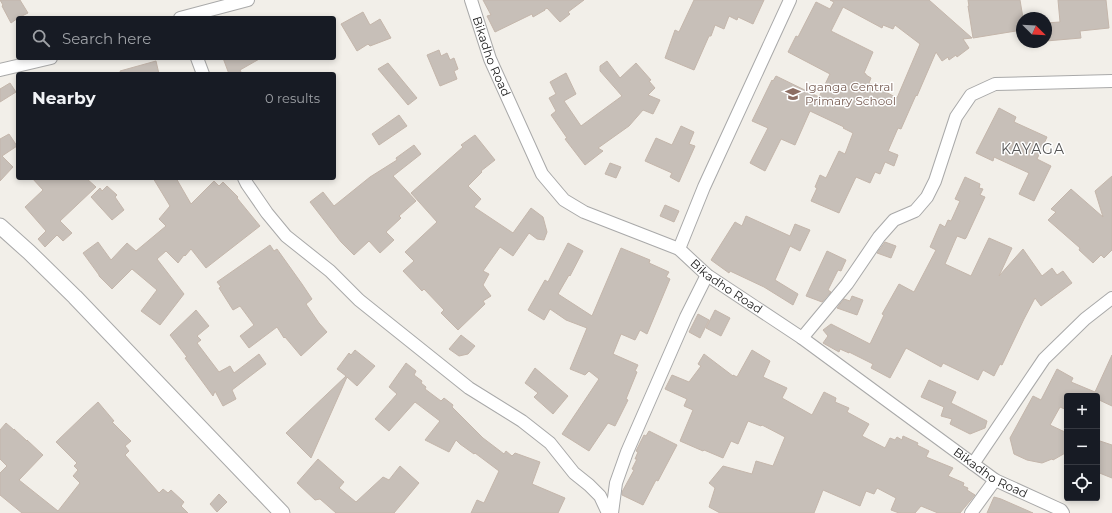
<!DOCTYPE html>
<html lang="en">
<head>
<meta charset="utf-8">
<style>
	:root { --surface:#171b24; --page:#20242c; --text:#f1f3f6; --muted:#9ea1a6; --line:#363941 }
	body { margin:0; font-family:Montserrat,sans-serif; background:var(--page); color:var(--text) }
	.controls { position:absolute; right:12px; bottom:12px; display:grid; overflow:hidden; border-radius:4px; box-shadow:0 2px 6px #0003 }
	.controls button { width:36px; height:36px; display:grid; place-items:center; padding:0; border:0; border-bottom:1px solid var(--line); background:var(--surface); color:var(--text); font:20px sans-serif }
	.compass { position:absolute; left:1016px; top:12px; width:36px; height:36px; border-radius:50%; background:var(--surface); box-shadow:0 2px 6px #0003; rotate:114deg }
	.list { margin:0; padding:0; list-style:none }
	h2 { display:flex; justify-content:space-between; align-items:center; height:52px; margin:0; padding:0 16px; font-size:17px }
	h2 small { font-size:13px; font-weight:400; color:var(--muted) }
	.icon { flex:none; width:22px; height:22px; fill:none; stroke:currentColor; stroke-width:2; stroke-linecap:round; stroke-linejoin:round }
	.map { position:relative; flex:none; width:1112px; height:513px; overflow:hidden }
	.search { position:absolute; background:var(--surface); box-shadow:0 2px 6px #0003; left:16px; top:16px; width:320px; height:44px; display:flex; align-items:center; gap:10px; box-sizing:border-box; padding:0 14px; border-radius:4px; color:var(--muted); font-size:15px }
	.panel { position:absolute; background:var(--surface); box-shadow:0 2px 6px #0003; left:16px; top:72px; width:320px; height:108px; border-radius:4px }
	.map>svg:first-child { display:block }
	.building { fill:#c7bfb8; stroke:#c4b6ab; fill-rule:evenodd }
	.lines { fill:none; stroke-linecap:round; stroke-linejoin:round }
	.minor-casing { stroke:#a9a9a9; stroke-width:14 }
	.tertiary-casing { stroke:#a9a9a9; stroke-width:17 }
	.minor { stroke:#fff; stroke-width:12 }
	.tertiary { stroke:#fff; stroke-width:15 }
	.labels { text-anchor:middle; stroke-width:3; stroke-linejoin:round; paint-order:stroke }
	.street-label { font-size:12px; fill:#222; stroke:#fff }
	.education-label { font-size:12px; fill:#785e54; stroke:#fff; text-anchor:start }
	.quarter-label { font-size:14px; letter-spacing:1px; fill:#555; stroke:#fff }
</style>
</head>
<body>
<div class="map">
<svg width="1112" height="513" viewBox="0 0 1112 513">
	<rect width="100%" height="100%" fill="#f2efe9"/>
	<path class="building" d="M0,0H20L28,13L18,18L11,23L2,6L3,5Z
		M483,0H584L568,12L570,14L560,22L547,8L544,10H545L533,17L532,14L495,32L487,16L491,15Z
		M694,0H764L753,24L738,17L737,20L729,16L724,29L715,25L711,36H709L694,70L665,58L675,30L679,32Z
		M830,0H929L972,38L963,39L969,48L957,57L956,55L949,60L948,57L942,61L936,52L917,96L916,95L901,129L898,128L888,151L898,155L894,166L885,162L880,174L875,172L870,183L856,177L839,213L811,201L817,188L815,187L820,175L826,178L839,151L845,154L853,133L843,128L844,127L810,111L795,145L781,139L765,171L750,163L768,128L752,121L772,80L773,81L776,76L819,97L830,74L788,52L796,36L798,37L816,2L830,9L834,2ZM843,7L882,28L883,25L893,29L895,25L920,44L897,98L869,83L871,78L866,75V74L864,73L873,52L831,31Z
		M968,0H1020L1023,18H1022V30L973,38L968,6H969Z
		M1058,0H1106L1109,28L1080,31L1081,38L1046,41V23L1060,22Z
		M363,12L370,25L380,19L391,38L370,46L368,44L357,51L341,24Z
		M439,50L441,56L447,53L450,60L454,58L458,69L454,71L457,79L440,86L427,55Z
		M223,58H261L240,70L242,74H229Z
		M156,61L159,74H121L120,71Z
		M607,61L620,78L636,63L651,80L649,81L655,88L648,95L660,100L653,114L643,110L629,126L598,148L603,151L585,165L565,139L567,138L551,115L556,111L549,98L556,94L550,82L566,73L576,94L564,101L581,126L622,96L600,71V66Z
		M388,63L417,98L408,105L378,69Z
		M10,83L16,92L0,102V89Z
		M999,108L1016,117L1014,122L1047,137L1037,159L1051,166L1034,201L1019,194L1029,173L994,157L993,161L976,153Z
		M399,115L407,126L379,145L372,134Z
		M681,126L694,132L689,144L695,146L679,182L670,177L672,173L645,161L656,138L672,145Z
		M9,134L17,146L2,156L13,167L0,181V139Z
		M475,135L495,160L481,171L482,172L468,186L481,199L474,207L513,233L531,208L543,217L547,232L544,240L537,239L529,233L513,256L500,247L483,271L489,274L483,285L491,296L483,301L485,304L458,330L441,313L444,310L424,289L422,291L403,271L414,261L405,252L437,222L411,193L463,147L461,145Z
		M414,145L421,154L393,176L416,201L399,216L401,218L386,232L394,240L380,253L369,241L354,255L341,242L310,202L323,192L334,206L370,177L397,160L396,158Z
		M610,163L621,167L616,178L605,174Z
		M1112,176V250L1104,258L1101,255L1093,263L1079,250L1080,248L1048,220L1056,212L1051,209L1071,189L1103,217L1095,191Z
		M965,177L980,184L979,188L983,189L980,195L985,197L966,238L965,239L957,236L945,264L971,276L989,238L1012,248L999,276L1023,249L1042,276L1052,268L1057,275L1063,271L1072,283L1041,306L1035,298L1024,319L1002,365L1000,364L994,376L983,370L978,380L943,363L941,367L906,348L890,378L871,368L873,364L849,352V353L840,349L839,352L823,343L828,336L823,330L831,324L870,344L884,315L882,314L899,284L914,292L936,250L930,247L940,224L945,227L948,220L951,221L960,201L955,199Z
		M32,178H86L96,187L60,221L72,233L63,241L57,235L45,247L38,239L46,231L25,207L43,190Z
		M153,178H176L191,204L214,181L219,186L223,182L238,197L237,198L260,226L206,268L191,249L185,256L184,255L178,263L166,251L157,259L184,294L160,325L141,311L157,290L132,269L112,289L99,276V275L83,253L98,242L111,260L127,243L136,251L166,226L159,219L170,206Z
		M107,186L117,195L115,197L124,210L112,220L91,197L100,188L102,191Z
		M665,205L679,211L674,222L660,216Z
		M746,216L790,236L795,224L810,230L800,251L790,246L775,280L798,294L793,305L764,287L730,271L729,273L711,260L735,222L742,226Z
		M885,242L896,246L891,258L877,253Z
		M568,243L583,251L570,276L569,275L558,294L592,316L621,248L650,260L649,263L669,272L666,277L670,279L647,334L640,330L635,340L621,334L613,354L638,365L635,371L637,372L626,399L628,400L615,426L608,423L589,451L562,434L599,379L589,371L585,375L570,369L587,328L566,320L550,309L544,320L528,310L545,280L548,282Z
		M270,245L274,251L277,249L302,284L312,299L306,304L319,323L327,332L301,356L285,337L284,338L277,327L249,348L240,336L254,325L240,306L233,310L219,288L221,287L217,282Z
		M827,251L846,260L841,271L838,270L828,290L831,292L822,302L806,296Z
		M852,296L863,300L857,315L837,308L844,299L850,301Z
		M196,310L209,326L197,336L201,340L197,343L219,372L230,366L234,373L259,354L266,364L232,390L236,399L223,406L215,391L213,396L185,358L187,357L170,335Z
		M715,310L730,318L721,336L706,328Z
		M698,314L709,320L700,338L689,332Z
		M461,335L475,346L468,354L459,356L449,349Z
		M355,350L375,366L357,386L347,377L311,458L286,433L346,376L337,369L349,353L351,355Z
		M752,350L770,361L763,377L787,388L782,398L812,415L824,392L836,398L835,402L849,408L847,412L869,424L862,436L885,448L890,438L895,440L897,437L902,440L903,436L918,443L917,445L929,451L926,457L953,468L948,476L964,483L963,486L968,488L967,490L975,495L960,513H938L921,506L915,513H899L891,510L896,498L877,488L874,494L866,491L860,506L823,490L814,513H720L709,507L715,488L709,483L723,466L752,474L756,461L773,466L785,437L762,425L761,426L748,421L738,444L731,441L723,458L704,450L703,451L680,441L693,410L684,406L687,399L665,389L672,375L689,382L701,366L698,364L704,354L733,376V375L737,377Z
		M1112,355V406L1097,399V396H1067V410L1060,407L1050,425L1067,433V452L1053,460L1052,459L1042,463L1027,460L1014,454L1010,438L1033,396L1041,400L1057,369L1073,378L1071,382L1095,392Z
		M406,363L416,371L414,375L422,381L421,383L426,387L425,389L441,401L444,398L453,405L452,407L483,438L504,454L506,451L512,456L515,453L540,462L532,484L565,498L558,513H471L477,500L484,503L499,471L475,453L474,454L460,444L456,440L449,452L425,440L440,421L415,402L389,431L375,419L397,394L389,387Z
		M535,368L568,396L553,414L534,397L538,393L525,383Z
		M929,380L956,392L951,403L987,421L985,428L970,434L950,424L952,419L941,416L944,407L921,397Z
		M98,402L114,421L112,422L131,441L125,446L129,451L125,455L159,493L163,489L168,493L171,490L184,502L181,506L188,513H22L0,495V473L7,466L0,459V430L6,423L14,430V429L27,441V440L43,455L19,480L58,511L80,483L73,476L78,470L74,466L77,463L56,442L83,416Z
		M649,431L677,445L658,481L656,480L643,505L622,495V492L634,470L632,469L637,459H635L638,452L636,451L644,435L646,436Z
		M1097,440L1112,445V478L1097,472Z
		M318,459L344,482L339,488L356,502L383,477L389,480L400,466L419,483L394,513H336L320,499L315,500L297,483Z
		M219,494L227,502L217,512L210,504Z
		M994,497L1001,499L1033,513H987Z"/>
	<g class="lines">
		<g class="minor-casing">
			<g id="minor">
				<path id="s1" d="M471,0L490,59L542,174L564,200L584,212L679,249L707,275L802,338L995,480L1061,510L1063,513"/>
				<path d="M180,18L248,0"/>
				<path d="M197,58L203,74"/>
				<path d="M0,70L51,58"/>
				<path d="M244,178L247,184L267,213L286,236L330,271L359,300L469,388L522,421L550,443L574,473L589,485L600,496L608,513"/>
				<path d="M679,249L704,187L790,0"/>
				<path d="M802,338L847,284L879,237L894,220L915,211L927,197L935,181L956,117L971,95L995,84L1112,81"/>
				<path d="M973,464L1044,359L1085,319L1112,298"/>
				<path d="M612,513L616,483L627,452L686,317L707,275"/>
				<path d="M971,513L995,480"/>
			</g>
		</g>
		<g class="tertiary-casing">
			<path id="tertiary" d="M0,226L29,252L75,297L282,513"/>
		</g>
		<use href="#minor" class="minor"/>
		<use href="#tertiary" class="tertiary"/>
	</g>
	<defs>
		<g id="school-bare" transform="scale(1.2)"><path d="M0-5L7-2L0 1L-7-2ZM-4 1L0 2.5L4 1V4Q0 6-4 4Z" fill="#8d6e63" stroke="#fff" stroke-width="2.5" paint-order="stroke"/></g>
	</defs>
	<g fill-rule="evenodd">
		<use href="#school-bare" x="793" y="94"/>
	</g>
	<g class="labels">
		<g class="street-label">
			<text dy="4" stroke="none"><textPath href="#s1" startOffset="60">Bikadho Road</textPath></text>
			<text dy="4" stroke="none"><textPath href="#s1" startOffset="408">Bikadho Road</textPath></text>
			<text dy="4" stroke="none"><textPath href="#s1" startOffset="732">Bikadho Road</textPath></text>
		</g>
		<g class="education-label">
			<text x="805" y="91">Iganga Central<tspan x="805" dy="14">Primary School</tspan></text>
		</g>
		<g class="quarter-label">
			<text x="1033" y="154">KAYAGA</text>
		</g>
	</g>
</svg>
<div class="controls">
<button>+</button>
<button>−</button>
<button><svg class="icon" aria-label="locate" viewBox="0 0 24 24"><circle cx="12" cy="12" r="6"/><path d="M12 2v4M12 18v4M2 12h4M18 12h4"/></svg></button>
</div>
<svg class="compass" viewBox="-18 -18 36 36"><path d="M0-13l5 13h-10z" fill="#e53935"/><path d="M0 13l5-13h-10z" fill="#9ea1a6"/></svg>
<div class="search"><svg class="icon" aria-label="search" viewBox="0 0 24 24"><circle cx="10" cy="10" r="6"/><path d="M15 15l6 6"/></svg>Search here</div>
<section class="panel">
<h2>Nearby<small>0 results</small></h2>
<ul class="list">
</ul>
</section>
</div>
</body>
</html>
